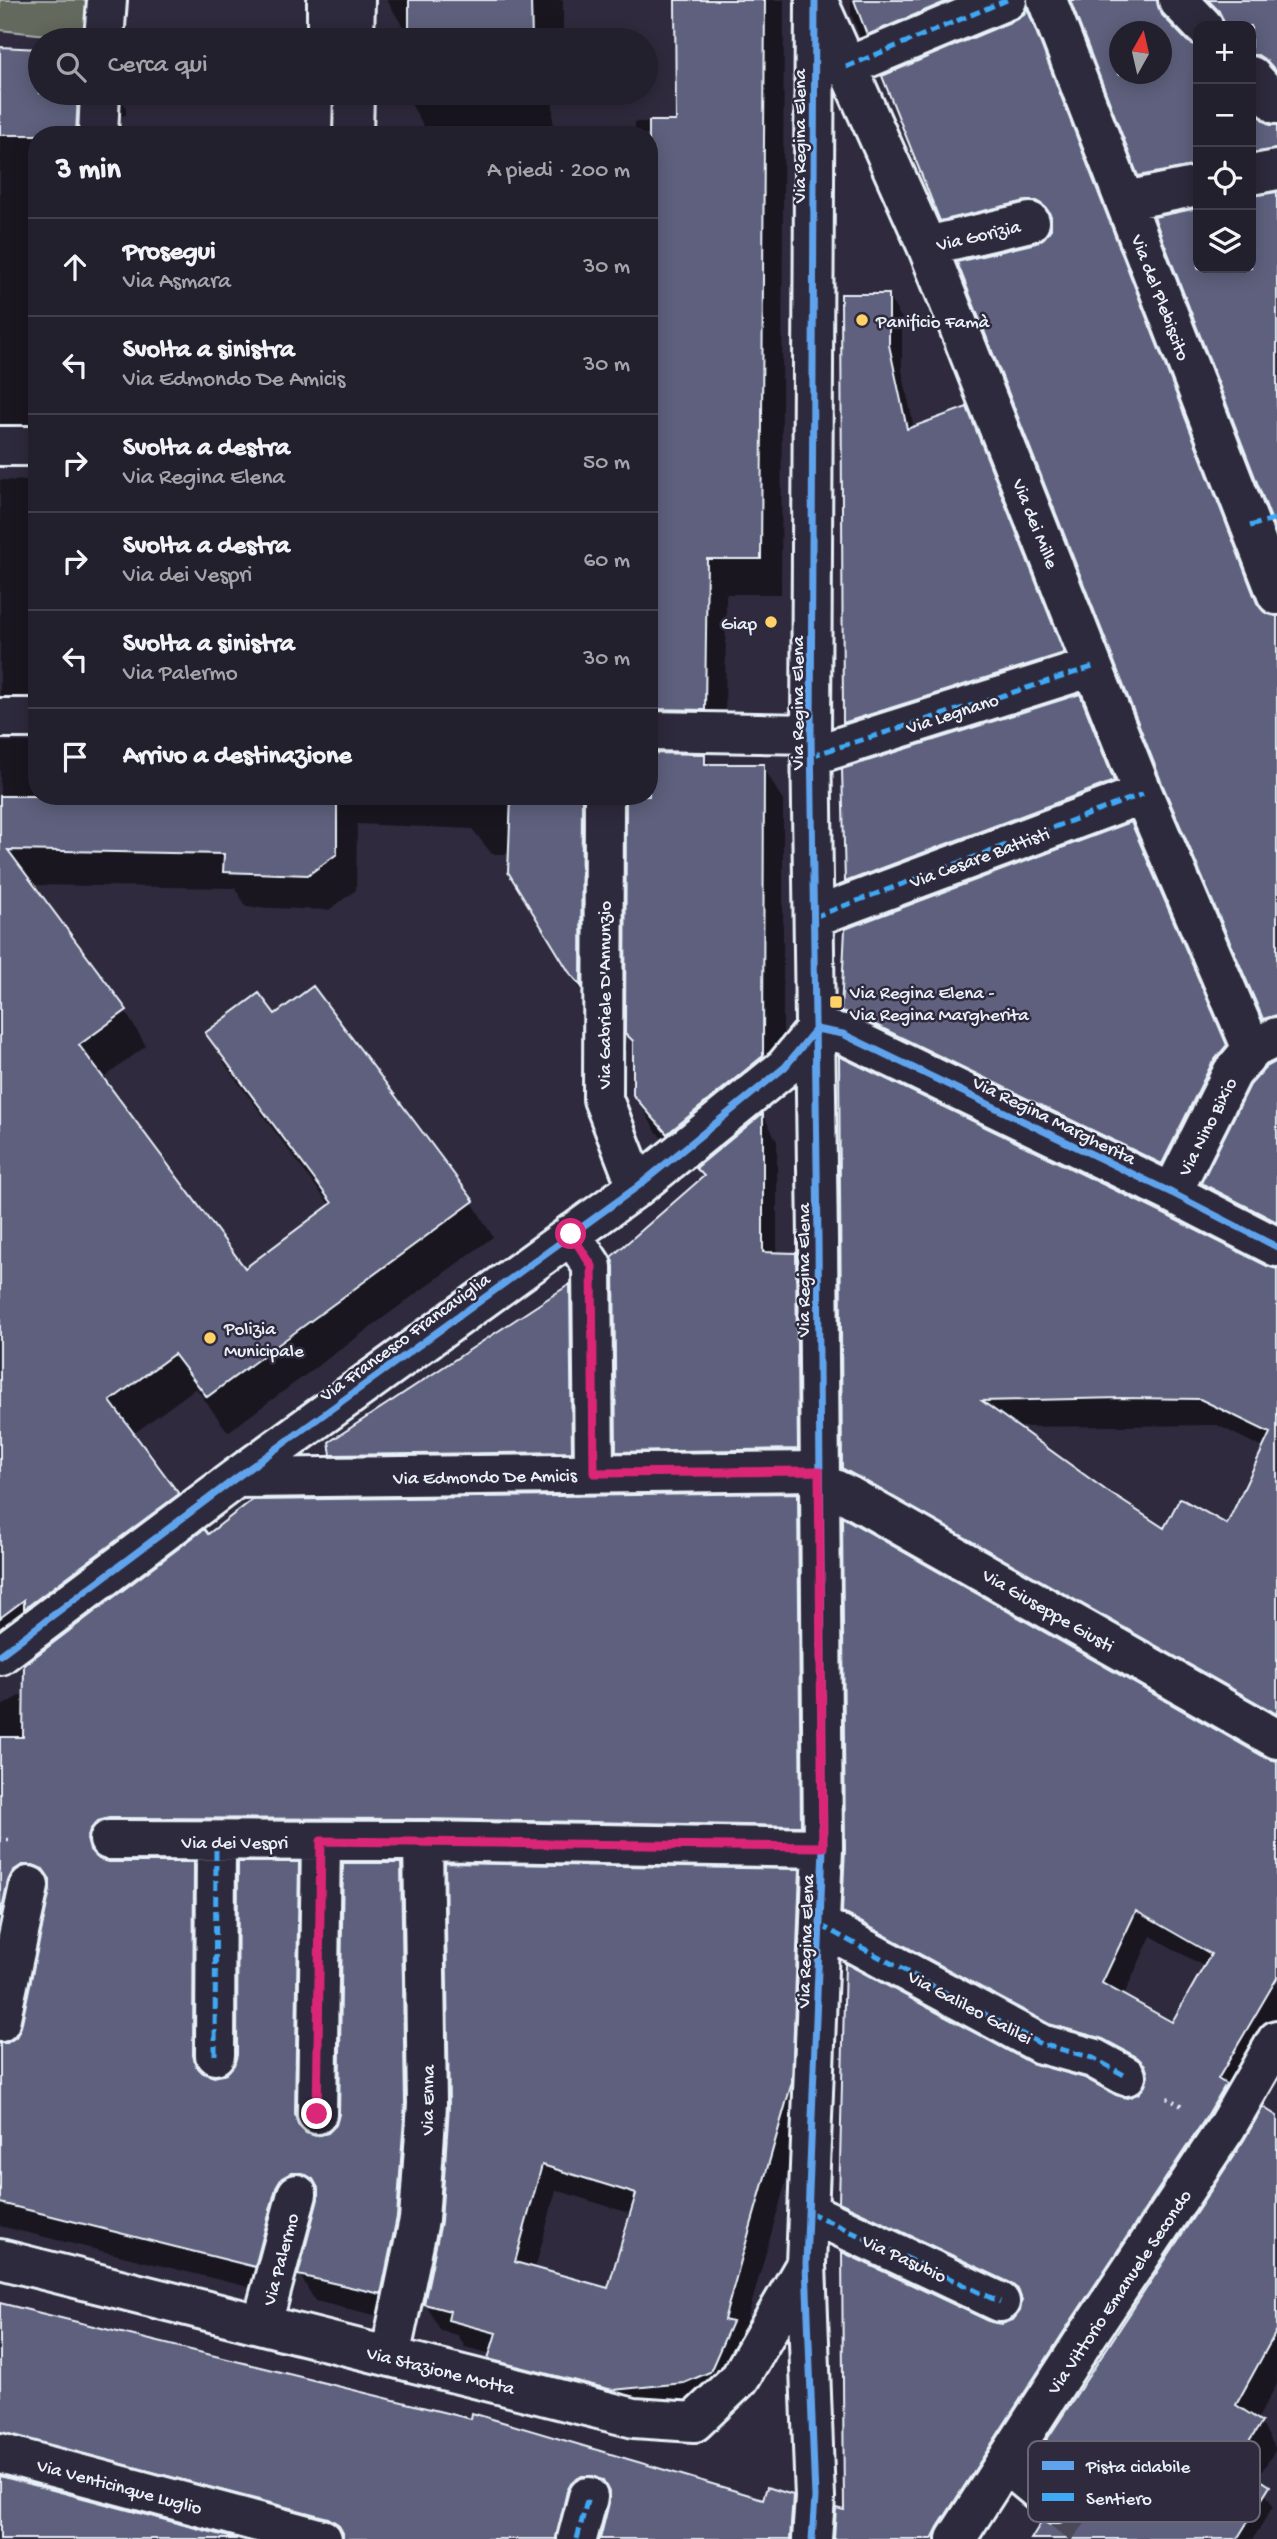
<!DOCTYPE html>
<html lang="it">
<head>
<meta charset="utf-8">
<style>
	:root { --surface:#23202e; --page:#2b2836; --text:#f1f3f6; --muted:#a3a3aa; --line:#403e4a }
	body { margin:0; font-family:"Gochi Hand",sans-serif; background:var(--page); color:var(--text) }
	.controls { position:absolute; right:21px; top:21px; display:grid; overflow:hidden; border-radius:14px; box-shadow:0 4px 18px #0003 }
	.controls button { width:63px; height:63px; display:grid; place-items:center; padding:0; border:0; border-bottom:2px solid var(--line); background:var(--surface); color:var(--text); font:35px sans-serif }
	.compass { position:absolute; left:1109px; top:21px; width:63px; height:63px; border-radius:50%; background:var(--surface); box-shadow:0 4px 18px #0003; rotate:8deg }
	.stop { position:absolute; width:21px; height:21px; margin:-16px; border:5px solid #db2777; border-radius:50%; background:#fff }
	.stop.end { background:#db2777; border-color:#fff; box-shadow:0 2px 7px #0008 }
	.list { margin:0; padding:0; list-style:none }
	h2 { display:flex; justify-content:space-between; align-items:center; height:91px; margin:0; padding:0 28px; font-size:30px }
	h2 small { font-size:23px; font-weight:400; color:var(--muted) }
	.list li { display:grid; grid-template-columns:46px 1fr auto; gap:21px; align-items:center; box-sizing:border-box; height:98px; padding:0 28px; border-top:2px solid var(--line) }
	.list b { display:block; font-size:26px; white-space:nowrap }
	.list p { margin:0; font-size:23px; white-space:nowrap; color:var(--muted) }
	.list em { font-size:23px; font-style:normal; color:var(--muted) }
	.icon { flex:none; width:38px; height:38px; fill:none; stroke:currentColor; stroke-width:2; stroke-linecap:round; stroke-linejoin:round }
	.map { position:relative; flex:none; width:1277px; height:2539px; overflow:hidden }
	.search { position:absolute; background:var(--surface); box-shadow:0 4px 18px #0003; left:28px; top:28px; width:630px; height:77px; display:flex; align-items:center; gap:18px; box-sizing:border-box; padding:0 24px; border-radius:38px; color:var(--muted); font-size:26px }
	.panel { position:absolute; background:var(--surface); box-shadow:0 4px 18px #0003; left:28px; top:126px; width:630px; height:679px; border-radius:28px }
	.map>svg:first-child { display:block }
	.green { fill:#63695b; stroke:#a6adaa; stroke-width:2 }
	.shadow { fill:#0007; fill-rule:evenodd }
	.building { fill:#5f607d; stroke:#e8f1f8; stroke-width:2; fill-rule:evenodd }
	.lines { fill:none; stroke-linecap:round; stroke-linejoin:round }
	.minor-tunnel { stroke:#4b4859; stroke-width:38; stroke-dasharray:38 19; stroke-linecap:butt }
	.minor-casing { stroke:#e8f1f8; stroke-width:44 }
	.path { stroke:#e8f1f8; stroke-width:4.5; stroke-dasharray:2 5; stroke-linecap:butt }
	.minor { stroke:#2f2a3d; stroke-width:38 }
	.quiet { stroke:#3fa9f5; stroke-width:5; stroke-dasharray:10 5; stroke-linecap:butt }
	.cycleway-casing { stroke:#2f2a3d; stroke-width:11 }
	.cycleway { stroke:#60a3ed; stroke-width:7 }
	.route { stroke:#db2777; stroke-width:9 }
	.poi-dot { fill:#ffd166; stroke:#2f2a3d; stroke-width:2.5 }
	.labels { text-anchor:middle; stroke-width:5; stroke-linejoin:round; paint-order:stroke }
	.street-label { font-size:19px; fill:#e8f1f8; stroke:#2f2a3d }
	.poi-label { font-size:19px; fill:#e8f1f8; stroke:#2f2a3d; text-anchor:start }
	.key { fill:#2f2a3d; stroke:#666675; stroke-width:2 }
	.key-label { font-size:19px; fill:#e8f1f8 }
</style>
</head>
<body>
<div class="map">
<svg width="1277" height="2539" viewBox="0 0 1277 2539">
	<rect width="100%" height="100%" fill="#2f2a3d"/>
	<filter id="ink" filterUnits="userSpaceOnUse"><feTurbulence type="fractalNoise" baseFrequency=".0143" numOctaves="2"/><feDisplacementMap in="SourceGraphic" scale="14" xChannelSelector="R" yChannelSelector="G"/><feConvolveMatrix kernelMatrix="1 2 1 2 8 2 1 2 1" color-interpolation-filters="sRGB"/></filter>
	<g filter="url(#ink)">
		<path class="green" d="M0,0H94V40L0,30Z"/>
		<path class="shadow" d="M387,0H563V40H410V32L403,27Z
			M677,0H784L781,594H726L725,745L659,747L651,755L704,756L710,765L763,766L783,801V1092L688,1169L655,1130L635,1094V1046L627,1033L628,809L614,812L591,1008L531,907L511,854H492L472,829L357,824L356,890L329,910L246,907L235,888L32,885L125,1011L146,1046L102,1079L245,1270L331,1207L228,1069L207,1033L275,1017L472,1202L493,1237L228,1432L196,1388L133,1434L177,1495L197,1530L0,1677V480L37,481V731L10,734L2,742H37V796H649V135H635V122L678,123Z
			M851,0H1277V83L1251,87V26H1225L1211,11L1172,21L1171,27L1187,43L1198,49V193L1155,202L1140,175L1076,9L1067,5L1037,9L1025,4L1014,6L875,64L860,37L851,14ZM1120,32H1162V74H1120Z
			M1027,12L1041,37L1265,615L1277,618V1040L1265,1019L1165,785L1036,245L1046,240L1054,228L1042,227L957,246L941,220L1016,22Z
			M0,48L40,51V93H118L126,107V115L114,117L103,135H37V446H0Z
			M410,93H553V135H429L410,102Z
			M1251,110L1260,120L1271,127H1277V177L1251,187Z
			M1277,193V529L1157,219L1198,210V268H1251V198Z
			M843,296H888L902,319V370L914,428L966,409L980,433L1076,677L858,746L845,722Z
			M1079,696L1090,715L1124,801L858,900L847,881L844,770Z
			M1130,824L1146,850L1241,1073L1177,1189L858,1038L843,1011Z
			M841,1059L1266,1268L1277,1270V1496L1265,1449L1217,1425L1015,1427L1106,1493L1164,1530L1277,1591V1731L859,1495L844,1468Z
			M1277,1063V1240L1219,1210L1203,1183Z
			M763,1115L777,1141V1254L795,1255L810,1281L812,1475L632,1477L617,1451L704,1178L698,1168Z
			M570,1286L582,1307L584,1474L346,1476L333,1454Z
			M797,1495L812,1521L815,1852L104,1856L103,1862L193,1864L208,1890L207,2076L214,2079L227,2075L236,2066L298,1864L313,1891L309,2136L316,2138L329,2134L338,2125L400,1865L416,1891L419,2131L396,2320L315,2301L300,2275L320,2199H306L269,2292L0,2226V2045H7L17,2038L23,2027L52,1891H37L0,2011V1707L140,1627L208,1536Z
			M1266,1760L1277,1762V2030L1255,2068L1235,2065L1245,2084L962,2539H846L991,2324L1003,2325L1014,2321L1022,2307L857,2229L841,2202L1030,2065L1127,2100L1139,2096L1146,2088L1148,2080L860,1939L844,1912ZM1151,1936L1205,1967L1172,2025L1123,1997Z
			M799,1871L815,1898L806,2110L741,2341L700,2410L506,2386L490,2359L491,2354L465,2347L458,2335L441,2331L425,2304L443,2222ZM556,2190L632,2214L609,2290L535,2269Z
			M1277,2118V2384L1257,2420L1261,2423L1276,2449L1257,2479L1273,2506L1253,2539H1033L1050,2526L1061,2525L1072,2518L1076,2506L1051,2485L1036,2459ZM1253,2432H1257L1232,2471L1229,2469Z
			M0,2305L787,2508L803,2536L802,2539H601L611,2503H598L577,2539H322L0,2466Z"/>
		<path class="building" d="M409,0H531L532,40H409Z
			M675,0H765L761,559H707L705,710L649,709V121H676Z
			M854,0H950L867,35Z
			M1070,0H1157L1162,15L1187,41L1198,47V165L1138,176ZM1119,32H1161V74H1119Z
			M1208,0H1277V72L1267,61L1258,55H1251V26H1224L1219,11Z
			M1027,8L1257,603L1264,612L1277,616V1015L1263,1019L1163,786L957,262L1036,243L1044,238L1051,229V216L1046,208L1037,201H1026L940,221L882,76L1015,20L1024,14Z
			M0,47L40,49V93H78L76,135H0Z
			M409,93H532V100L409,102Z
			M1251,108L1262,119L1270,125H1277V149L1251,153Z
			M1277,192V534L1154,217L1198,208V268H1251V196Z
			M841,294H889V345L907,429L967,407L1064,653L843,723Z
			M1080,694L1114,781L845,882L842,769Z
			M649,753L705,754V764H764L763,1056L667,1134L633,1095V1041L625,1033L626,796H649Z
			M0,796H337V854L308,875L223,872L224,854L8,850L127,1010L79,1045L245,1268L332,1203L205,1033L259,993L275,1014L313,986L474,1201L207,1397L174,1354L110,1401L179,1494L24,1609V1600L0,1618Z
			M511,796H582L581,986L569,972L508,872Z
			M1131,822L1227,1045L1212,1063L1162,1164L853,1014L841,1011L845,929Z
			M839,1056L1162,1213L1267,1266L1277,1269V1714L842,1468ZM1122,1398L1200,1399L1270,1433L1227,1524L1180,1498L1164,1528L1107,1491L982,1401Z
			M1277,1061V1222L1201,1183L1250,1085L1266,1067Z
			M763,1113V1252L796,1253L798,1449L616,1452L614,1266L611,1257L704,1176L696,1168Z
			M570,1284L572,1452L331,1455L329,1442Z
			M798,1493L801,1826L423,1819L109,1818L98,1821L90,1830L87,1839L90,1850L99,1859L109,1862H194L193,2055L196,2066L203,2073L214,2077L226,2074L234,2065L237,2055L238,1862H299L295,2114L298,2125L306,2133L316,2136L328,2133L336,2125L339,2114L343,1863H401L405,2103L397,2217L381,2294L298,2275L318,2199V2188L313,2179L302,2173H291L282,2178L276,2188L255,2267L0,2203V2043H7L16,2037L21,2027L50,1890V1879L43,1869L33,1865H22L13,1871L8,1881L0,1917V1737H23L24,1665L204,1529L208,1534L252,1500Z
			M842,1517L1266,1758L1277,1761V1978L1218,2079L1226,2084L1207,2116L1065,2330L938,2527L932,2539H834L836,2508L844,2510L842,2252L991,2322L1002,2324L1013,2320L1020,2311L1022,2300L1018,2289L1009,2282L839,2202L845,1963L1031,2063L1085,2078L1116,2095L1127,2098L1138,2094L1145,2086L1148,2075L1145,2065L1137,2057L1103,2039L1049,2024L842,1912L845,1848ZM1136,1911L1211,1954L1172,2022L1102,1983Z
			M445,1863L800,1869L792,2082L724,2320L732,2322L710,2372L684,2383L613,2390L488,2359L496,2333L448,2320L450,2311L424,2304L441,2222L449,2106ZM542,2165L636,2194L608,2288L515,2262Z
			M1263,2107L1277,2116V2330L1236,2405L1262,2422L1235,2463L1270,2486L1237,2539H1031L1042,2521L1050,2525L1061,2523L1070,2516L1075,2506L1074,2496L1067,2487L1034,2459L1244,2140Z
			M0,2303L471,2419L472,2413L763,2499L767,2487L793,2495L790,2539H600L609,2503V2492L603,2481L593,2476H582L572,2482L567,2491L556,2539H343V2533L338,2524L328,2518L0,2432Z
			M0,2476L237,2539H0Z"/>
		<g class="lines">
			<path class="minor-tunnel" d="M1053,2503L1097,2539"/>
			<g class="minor-casing">
				<path id="minor" d="M327,0V40
					M1047,0L1277,595
					M1178,0L1203,26
					M820,6L927,246L1143,794L1252,1049
					M104,40L107,0
					M354,40L355,0
					M846,67L1007,0
					M1251,76L1277,104
					M98,135L100,93
					M353,135L354,93
					M1251,175L1277,170
					M1125,201L1198,186
					M927,246L1030,222
					M0,446H37
					M0,718H37
					M649,731L811,734
					M811,756L1093,667
					M604,796L603,1099L637,1187
					M814,917L1143,794
					M1172,1193L1232,1073L1252,1049L1277,1037
					M571,1234L592,1266L594,1473
					M236,1478L819,1471
					M819,1482L849,1496L1277,1739
					M0,1655L236,1478L637,1187L785,1067L816,1029L843,1034L1172,1193L1277,1247
					M109,1840L423,1841L823,1848
					M820,1925L1041,2044L1093,2058L1126,2076
					M0,2022L29,1886
					M215,2055L216,1841
					M317,2114L321,1841
					M809,2212L1000,2302
					M0,2259L634,2418L694,2422L740,2378L806,2264
					M262,2324L297,2194
					M390,2357L419,2220L427,2104L423,1841
					M0,2453L322,2539
					M1005,2463L1053,2503
					M577,2539L588,2497
					M812,2539L815,2498L806,2264L823,1848L818,1239L811,734L815,0
					M956,2539L1083,2342L1226,2128L1277,2040"/>
			</g>
			<path class="path" d="M0,1840H13
				M1167,2098L1184,2107"/>
			<use href="#minor" class="minor"/>
			<path class="quiet" d="M846,67L1007,0
				M1250,526L1277,518
				M811,756L1093,667
				M814,917L1143,794
				M820,1925L1041,2044L1093,2058L1126,2076
				M215,2055L216,1841
				M317,2114L321,1841
				M809,2212L1000,2302
				M577,2539L588,2497"/>
			<g class="cycleway-casing">
				<path id="cycleway" d="M0,1655L236,1478L637,1187L785,1067L816,1029L843,1034L1172,1193L1277,1247
					M812,2539L815,2498L806,2264L823,1848L818,1239L811,734L815,0"/>
			</g>
			<use href="#cycleway" class="cycleway"/>
		</g>
	</g>
	<g class="lines" filter="url(#ink)">
		<path class="route" d="M317,2114L321,1841L823,1847L819,1471L594,1473L592,1266L571,1234"/>
	</g>
	<g class="poi-dot">
		<circle cx="862" cy="320" r="7"/>
		<circle cx="771" cy="622" r="7"/>
		<rect x="829" y="995" width="14" height="14" rx="3.5"/>
		<circle cx="210" cy="1338" r="7"/>
	</g>
	<g class="labels">
		<g class="street-label">
			<text transform="translate(798 136) rotate(-90)" y="7">Via Regina Elena</text>
			<text transform="translate(978 234) rotate(-13)" y="7">Via Gorizia</text>
			<text transform="translate(1162 297) rotate(69)" y="7">Via del Plebiscito</text>
			<text transform="translate(1037 523) rotate(68)" y="7">Via dei Mille</text>
			<text transform="translate(796 703) rotate(-90)" y="7">Via Regina Elena</text>
			<text transform="translate(952 712) rotate(-18)" y="7">Via Legnano</text>
			<text transform="translate(979 856) rotate(-20)" y="7">Via Cesare Battisti</text>
			<text transform="translate(603 995) rotate(-90)" y="7">Via Gabriele D'Annunzio</text>
			<text transform="translate(1055 1119) rotate(26)" y="7">Via Regina Margherita</text>
			<text transform="translate(1206 1126) rotate(-63)" y="7">Via Nino Bixio</text>
			<text transform="translate(802 1270) rotate(-90)" y="7">Via Regina Elena</text>
			<text transform="translate(404 1336) rotate(-36)" y="7">Via Francesco Francaviglia</text>
			<text transform="translate(485 1475) rotate(-1)" y="7">Via Edmondo De Amicis</text>
			<text transform="translate(1049 1609) rotate(30)" y="7">Via Giuseppe Giusti</text>
			<text x="235" y="1848">Via dei Vespri</text>
			<text transform="translate(804 1941) rotate(-88)" y="7">Via Regina Elena</text>
			<text transform="translate(971 2006) rotate(28)" y="7">Via Galileo Galilei</text>
			<text transform="translate(426 2100) rotate(-89)" y="7">Via Enna</text>
			<text transform="translate(905 2257) rotate(25)" y="7">Via Pasubio</text>
			<text transform="translate(279 2259) rotate(-75)" y="7">Via Palermo</text>
			<text transform="translate(1118 2291) rotate(-56)" y="7">Via Vittorio Emanuele Secondo</text>
			<text transform="translate(441 2369) rotate(14)" y="7">Via Stazione Motta</text>
			<text transform="translate(120 2485) rotate(15)" y="7">Via Venticinque Luglio</text>
		</g>
		<g class="poi-label">
			<text x="876" y="327">Panificio Famà</text>
			<text x="757" y="629" text-anchor="end">Giap</text>
			<text x="850" y="998">Via Regina Elena -<tspan x="850" dy="22">Via Regina Margherita</tspan></text>
			<text x="224" y="1334">Polizia<tspan x="224" dy="22">Municipale</tspan></text>
		</g>
	</g>
	<rect x="1028" y="2441" width="232" height="81" rx="10" class="key"/>
	<rect x="1042" y="2461" width="32" height="9" fill="#60a3ed"/>
	<rect x="1042" y="2493" width="32" height="8" fill="#3fa9f5"/>
	<g class="key-label">
		<text x="1086" y="2472">Pista ciclabile</text>
		<text x="1086" y="2504">Sentiero</text>
	</g>
</svg>
<div class="controls">
<button>+</button>
<button>−</button>
<button><svg class="icon" aria-label="locate" viewBox="0 0 24 24"><circle cx="12" cy="12" r="6"/><path d="M12 2v4M12 18v4M2 12h4M18 12h4"/></svg></button>
<button><svg class="icon" aria-label="layers" viewBox="0 0 24 24"><path d="M12 4l9 5-9 5-9-5zM3 14l9 5 9-5"/></svg></button>
</div>
<svg class="compass" viewBox="-18 -18 36 36"><path d="M0-13l5 13h-10z" fill="#e53935"/><path d="M0 13l5-13h-10z" fill="#a3a3aa"/></svg>
<div class="stop" style="left:571px;top:1234px"></div>
<div class="stop end" style="left:317px;top:2114px"></div>
<div class="search"><svg class="icon" aria-label="search" viewBox="0 0 24 24"><circle cx="10" cy="10" r="6"/><path d="M15 15l6 6"/></svg>Cerca qui</div>
<section class="panel">
<h2>3 min<small>A piedi · 200 m</small></h2>
<ul class="list">
<li><svg class="icon" aria-label="ahead" viewBox="0 0 24 24"><path d="M12 20V5M6 11l6-6 6 6"/></svg><div><b>Prosegui</b><p>Via Asmara</p></div><em>30 m</em></li>
<li><svg class="icon" aria-label="left" viewBox="0 0 24 24"><path d="M17 20v-9H6M10 6l-5 5 5 5"/></svg><div><b>Svolta a sinistra</b><p>Via Edmondo De Amicis</p></div><em>30 m</em></li>
<li><svg class="icon" aria-label="right" viewBox="0 0 24 24"><path d="M7 20v-9h11M14 6l5 5-5 5"/></svg><div><b>Svolta a destra</b><p>Via Regina Elena</p></div><em>50 m</em></li>
<li><svg class="icon" aria-label="right" viewBox="0 0 24 24"><path d="M7 20v-9h11M14 6l5 5-5 5"/></svg><div><b>Svolta a destra</b><p>Via dei Vespri</p></div><em>60 m</em></li>
<li><svg class="icon" aria-label="left" viewBox="0 0 24 24"><path d="M17 20v-9H6M10 6l-5 5 5 5"/></svg><div><b>Svolta a sinistra</b><p>Via Palermo</p></div><em>30 m</em></li>
<li><svg class="icon" aria-label="arrive" viewBox="0 0 24 24"><path d="M6 21V4h12l-3 4 3 4H6"/></svg><div><b>Arrivo a destinazione</b></div></li>
</ul>
</section>
</div>
</body>
</html>
